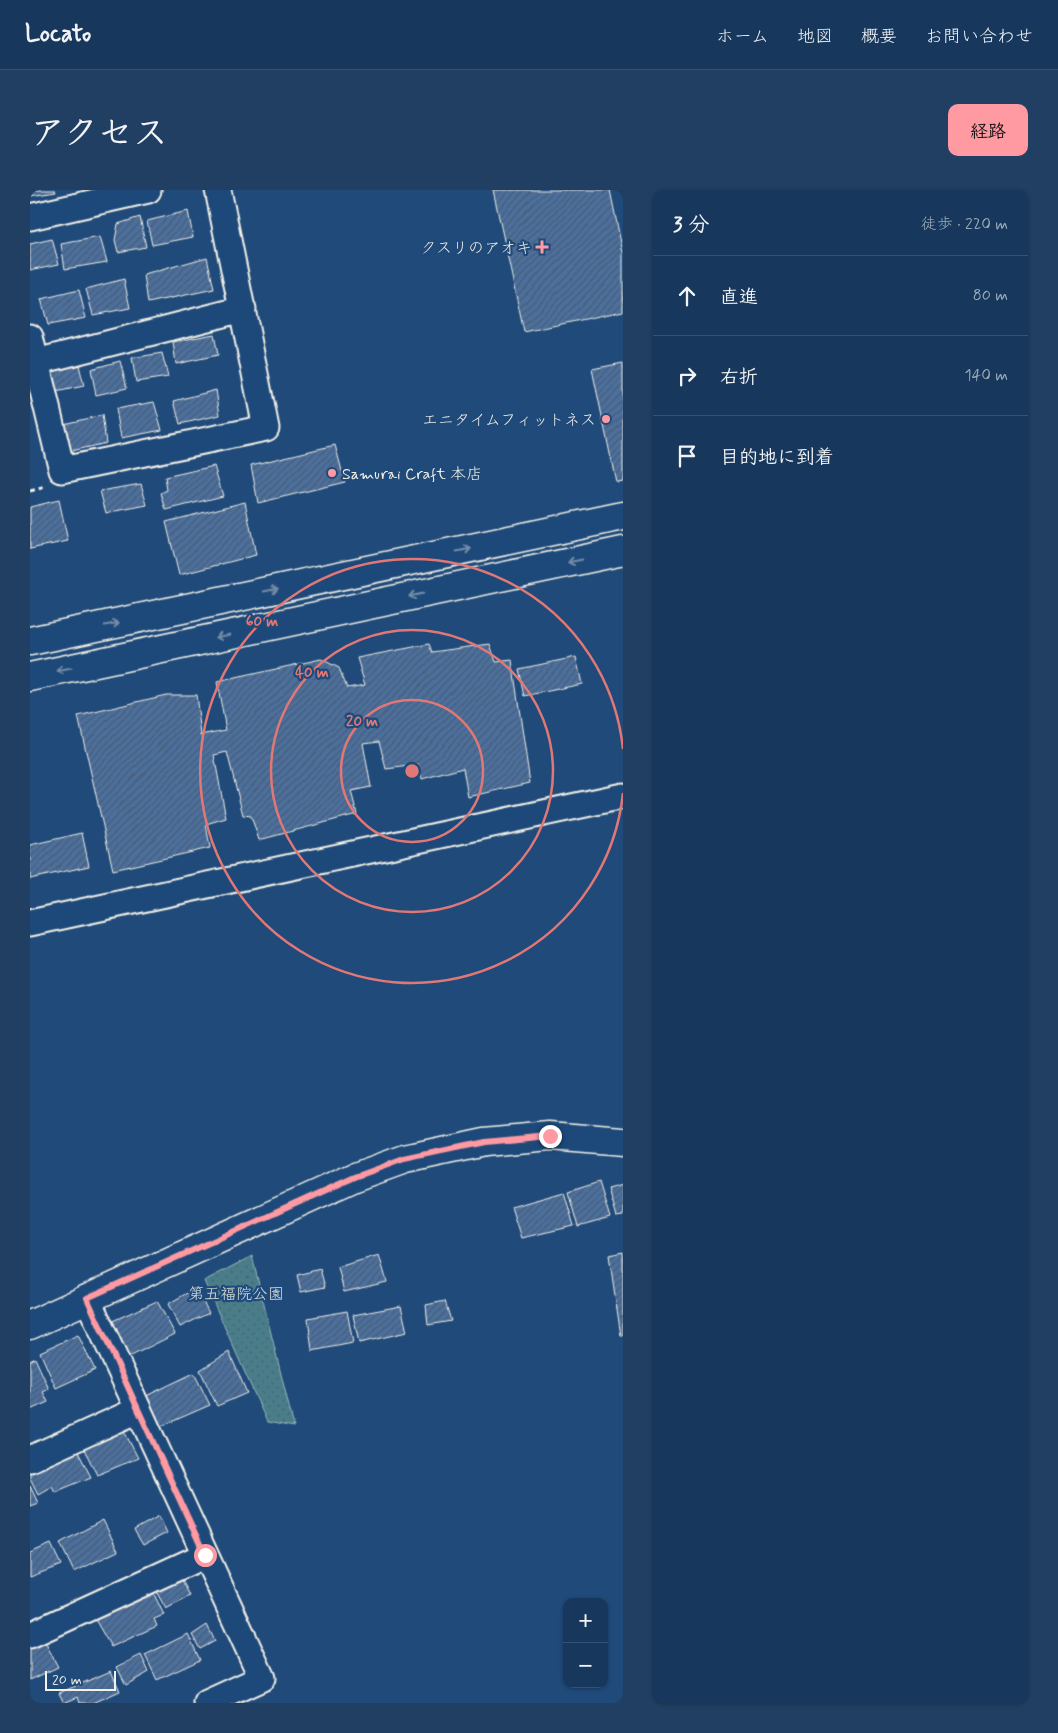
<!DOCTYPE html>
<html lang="ja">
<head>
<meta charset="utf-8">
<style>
	:root { --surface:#17385c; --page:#203f62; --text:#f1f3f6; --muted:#9eacbb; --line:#365272; --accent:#ff9aa2 }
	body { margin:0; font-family:Mynerve,"Klee One",sans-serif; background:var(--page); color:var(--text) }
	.controls { position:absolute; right:15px; bottom:15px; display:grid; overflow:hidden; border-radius:10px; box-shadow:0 1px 4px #0004 }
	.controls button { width:45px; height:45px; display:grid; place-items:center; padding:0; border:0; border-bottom:1px solid var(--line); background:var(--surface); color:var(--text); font:25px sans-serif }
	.scale { position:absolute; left:15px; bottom:12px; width:71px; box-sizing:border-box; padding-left:5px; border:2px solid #f4f1e8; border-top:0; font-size:14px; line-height:18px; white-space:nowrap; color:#f4f1e8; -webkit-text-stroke:4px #1f4a7a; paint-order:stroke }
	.stop { position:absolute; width:15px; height:15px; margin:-11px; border:4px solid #ff9aa2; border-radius:50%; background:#fff }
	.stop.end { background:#ff9aa2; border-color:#fff; box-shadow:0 1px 5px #0008 }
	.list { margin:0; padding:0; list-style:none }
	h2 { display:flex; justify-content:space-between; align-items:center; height:65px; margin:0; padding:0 20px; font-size:21px }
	h2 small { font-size:16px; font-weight:400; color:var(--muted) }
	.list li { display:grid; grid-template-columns:32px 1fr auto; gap:15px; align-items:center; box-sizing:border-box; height:80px; padding:0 20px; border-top:1px solid var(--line) }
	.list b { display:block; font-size:19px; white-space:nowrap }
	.list em { font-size:16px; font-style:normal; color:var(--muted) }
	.icon { flex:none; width:28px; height:28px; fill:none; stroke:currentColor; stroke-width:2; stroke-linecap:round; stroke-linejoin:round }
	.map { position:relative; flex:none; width:593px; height:1513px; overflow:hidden; border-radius:10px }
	header { display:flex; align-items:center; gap:30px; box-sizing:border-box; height:70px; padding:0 25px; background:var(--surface); border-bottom:1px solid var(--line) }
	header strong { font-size:24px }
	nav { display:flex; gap:28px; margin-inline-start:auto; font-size:18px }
	.intro { display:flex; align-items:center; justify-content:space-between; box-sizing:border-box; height:120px; padding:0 30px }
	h1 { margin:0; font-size:35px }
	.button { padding:12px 22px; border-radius:10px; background:var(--accent); color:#111; font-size:18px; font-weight:700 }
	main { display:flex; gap:30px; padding:0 30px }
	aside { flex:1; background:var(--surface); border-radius:10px; box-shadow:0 1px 4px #0004 }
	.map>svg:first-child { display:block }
	.park { fill:url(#park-dots); stroke:#9eb7b9 }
	.building { fill:url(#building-hatch); stroke:#f4f1e8 }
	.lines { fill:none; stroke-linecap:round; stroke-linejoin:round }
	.street-casing { stroke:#f4f1e8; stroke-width:29 }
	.secondary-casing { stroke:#f4f1e8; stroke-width:31 }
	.path { stroke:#f4f1e8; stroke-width:3; stroke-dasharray:5 4; stroke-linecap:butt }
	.street { stroke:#1f4a7a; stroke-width:25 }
	.secondary { stroke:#1f4a7a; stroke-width:28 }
	.oneway { stroke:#748da6 }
	.route { stroke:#ff9aa2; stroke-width:6 }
	.ring { fill:none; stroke:#e27875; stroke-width:2.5 }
	.poi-dot { fill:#ff9aa2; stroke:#1f4a7a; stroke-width:2 }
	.labels { text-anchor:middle; stroke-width:4.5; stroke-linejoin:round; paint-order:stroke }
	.poi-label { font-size:16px; fill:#f4f1e8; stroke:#1f4a7a; text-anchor:end }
	.park-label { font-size:16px; fill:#dae0da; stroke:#1f4a7a }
	.centre { fill:#e27875; stroke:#1f4a7a; stroke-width:2.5 }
	.ring-label { font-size:15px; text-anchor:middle; font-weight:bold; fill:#e27875; stroke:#1f4a7a; stroke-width:4.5; stroke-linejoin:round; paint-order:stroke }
</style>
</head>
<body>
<header>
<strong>Locato</strong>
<nav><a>ホーム</a><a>地図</a><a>概要</a><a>お問い合わせ</a></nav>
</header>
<div class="intro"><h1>アクセス</h1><a class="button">経路</a></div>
<main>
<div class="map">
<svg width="593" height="1513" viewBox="0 0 593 1513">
	<defs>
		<pattern id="park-dots" width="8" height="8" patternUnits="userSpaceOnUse" patternTransform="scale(1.25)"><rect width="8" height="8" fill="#497d8a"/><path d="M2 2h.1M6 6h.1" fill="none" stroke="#49656b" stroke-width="1.8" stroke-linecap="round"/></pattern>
		<pattern id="building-hatch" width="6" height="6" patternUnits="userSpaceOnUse" patternTransform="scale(1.25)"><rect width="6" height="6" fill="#4c709f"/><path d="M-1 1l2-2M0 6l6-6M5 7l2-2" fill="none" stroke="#4a5a6e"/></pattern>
	</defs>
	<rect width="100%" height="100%" fill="#1f4a7a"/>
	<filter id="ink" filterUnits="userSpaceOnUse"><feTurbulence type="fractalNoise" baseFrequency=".02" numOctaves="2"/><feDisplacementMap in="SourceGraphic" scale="10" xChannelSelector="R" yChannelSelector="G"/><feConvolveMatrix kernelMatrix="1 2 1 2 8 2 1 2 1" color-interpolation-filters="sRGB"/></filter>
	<g filter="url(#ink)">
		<path class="park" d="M222,1066L264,1237L237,1232L174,1091Z"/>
		<path class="building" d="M0,0H25L26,2L0,6Z
			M463,0H580L593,63V121L494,142Z
			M158,21L163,47L122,55L117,31Z
			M110,27L116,57L88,62L85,50L88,34Z
			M70,47L77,72L35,79L31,54Z
			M22,49L29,74L0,80V54Z
			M177,67L184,99L118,113L114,85Z
			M94,89L100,118L63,125L56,99Z
			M49,100L56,128L18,135L11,109Z
			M184,144L188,165L146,174L143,152Z
			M132,163L138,187L106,192L102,168Z
			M90,171L97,198L66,205L61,179Z
			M593,173V291L586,292L562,179Z
			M49,175L54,196L21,203L16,182Z
			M186,200L190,225L150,234L144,211Z
			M124,212L132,240L91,248L86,219Z
			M72,225L76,253L36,262L29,235Z
			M305,255L315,292L228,313L221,275Z
			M184,276L193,306L136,320L131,303L137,300L135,287Z
			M111,294L117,315L76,323L70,301Z
			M29,310L38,351L0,359V317Z
			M215,312L226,365L149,385L136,332Z
			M399,454L402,462L460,454L466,472L482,470L500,593L438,607L433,578L392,589L388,575L356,579L349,551L333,553L341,597L321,601L327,624L229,650L221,626L213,625L197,562L184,565L196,628L176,634L180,658L83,680L48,526L136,505H166L171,545L196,540L187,492L291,469L309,478L317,498L335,495L327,468Z
			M546,467L552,494L495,506L489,479Z
			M52,643L59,676L0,689V655Z
			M569,992L580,1028L548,1037L538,1002Z
			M593,995V1026L586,1027L578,999Z
			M534,1002L544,1036L491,1048L481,1017Z
			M593,1062V1146H591L579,1065Z
			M349,1065L357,1092L314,1102L308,1077Z
			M290,1079L295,1097L271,1102L267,1085Z
			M166,1098L179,1123L150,1137L138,1114Z
			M127,1111L145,1144L95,1169L78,1133Z
			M415,1111L421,1131L398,1135L396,1115Z
			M371,1116L377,1142L329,1153L323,1125Z
			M317,1121L323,1153L282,1161L278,1128Z
			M48,1145L65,1180L26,1198L10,1162Z
			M199,1162L217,1203L187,1216L170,1180Z
			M5,1168L19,1199L13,1202L18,1212L0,1220V1171Z
			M164,1183L180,1215L125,1239L112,1208Z
			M93,1239L108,1268L67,1285L52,1255Z
			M46,1258L61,1287L25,1302L22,1296L8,1304L0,1288V1282Z
			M0,1296L8,1313L0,1316Z
			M129,1326L137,1343L113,1355L104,1340Z
			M73,1330L88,1361L44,1382L30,1353Z
			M21,1354L31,1375L0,1387V1363Z
			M149,1384L160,1406L136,1419L123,1396Z
			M121,1398L134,1425L124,1429L127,1436L81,1457L63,1426Z
			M177,1435L185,1451L170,1459L162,1445Z
			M158,1444L170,1470L127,1490L115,1465Z
			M13,1448L28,1477L0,1490V1454Z
			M111,1465L119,1482L96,1495L87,1477Z
			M81,1481L90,1501L63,1513H50L48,1507L34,1513L29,1503Z"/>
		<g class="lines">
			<g class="street-casing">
				<path id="street" d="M0,27L118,0
					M0,147L32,280L236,238L188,0
					M6,172L213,119
					M0,733L593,606
					M57,1108L232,1488L177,1513
					M0,1269L108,1220
					M0,1445L175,1365"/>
			</g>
			<g class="secondary-casing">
				<path id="secondary" d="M0,451L593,326
					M0,487L593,361
					M0,1135L325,987L375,969L454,952L520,946L593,952"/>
			</g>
			<path class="path" d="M0,301L16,297"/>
			<use href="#street" class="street"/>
			<use href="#secondary" class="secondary"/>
		</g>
		<defs><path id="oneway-shaft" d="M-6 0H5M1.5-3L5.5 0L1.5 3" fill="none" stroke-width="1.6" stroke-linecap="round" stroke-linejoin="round" transform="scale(1.25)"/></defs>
		<g class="oneway">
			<use href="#oneway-shaft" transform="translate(434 360) rotate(-12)"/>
			<use href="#oneway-shaft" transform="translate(545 371) rotate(168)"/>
			<use href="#oneway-shaft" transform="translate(241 400) rotate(-12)"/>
			<use href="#oneway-shaft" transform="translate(386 405) rotate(168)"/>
			<use href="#oneway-shaft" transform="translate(82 434) rotate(-12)"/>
			<use href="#oneway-shaft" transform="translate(193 446) rotate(168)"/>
			<use href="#oneway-shaft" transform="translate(34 480) rotate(168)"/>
		</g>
	</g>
	<g class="lines" filter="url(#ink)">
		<path class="route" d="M175,1365L57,1108L325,987L374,969L454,952L520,946"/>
	</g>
	<g class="ring">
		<circle cx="382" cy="581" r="71"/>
		<circle cx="382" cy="581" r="141"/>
		<path d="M593 603A212 212 0 1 1 593 559"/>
	</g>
	<g class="poi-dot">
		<path d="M509.5 49.5h5v5h5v5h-5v5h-5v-5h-5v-5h5z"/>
		<circle cx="576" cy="229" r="5"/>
		<circle cx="302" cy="283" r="5"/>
	</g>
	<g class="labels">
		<g class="poi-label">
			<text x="502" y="63">クスリのアオキ</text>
			<text x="566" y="235">エニタイムフィットネス</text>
			<text x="312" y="289" text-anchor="start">Samurai Craft 本店</text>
		</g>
		<g class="park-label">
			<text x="206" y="1109">第五福院公園</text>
		</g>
	</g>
	<circle cx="382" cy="581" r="8" class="centre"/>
	<g class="ring-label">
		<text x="232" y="436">60 m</text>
		<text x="282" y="487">40 m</text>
		<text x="332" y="536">20 m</text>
	</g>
</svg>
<div class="controls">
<button>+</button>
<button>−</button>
</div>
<div class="scale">20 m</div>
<div class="stop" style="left:175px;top:1365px"></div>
<div class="stop end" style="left:520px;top:946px"></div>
</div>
<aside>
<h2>3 分<small>徒歩 · 220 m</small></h2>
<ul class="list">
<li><svg class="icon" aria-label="ahead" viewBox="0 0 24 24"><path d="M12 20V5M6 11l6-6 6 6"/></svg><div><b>直進</b></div><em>80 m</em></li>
<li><svg class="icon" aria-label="right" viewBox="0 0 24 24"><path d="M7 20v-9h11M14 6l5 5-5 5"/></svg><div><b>右折</b></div><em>140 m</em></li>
<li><svg class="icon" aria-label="arrive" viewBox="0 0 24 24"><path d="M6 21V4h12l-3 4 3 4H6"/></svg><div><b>目的地に到着</b></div></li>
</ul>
</aside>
</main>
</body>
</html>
